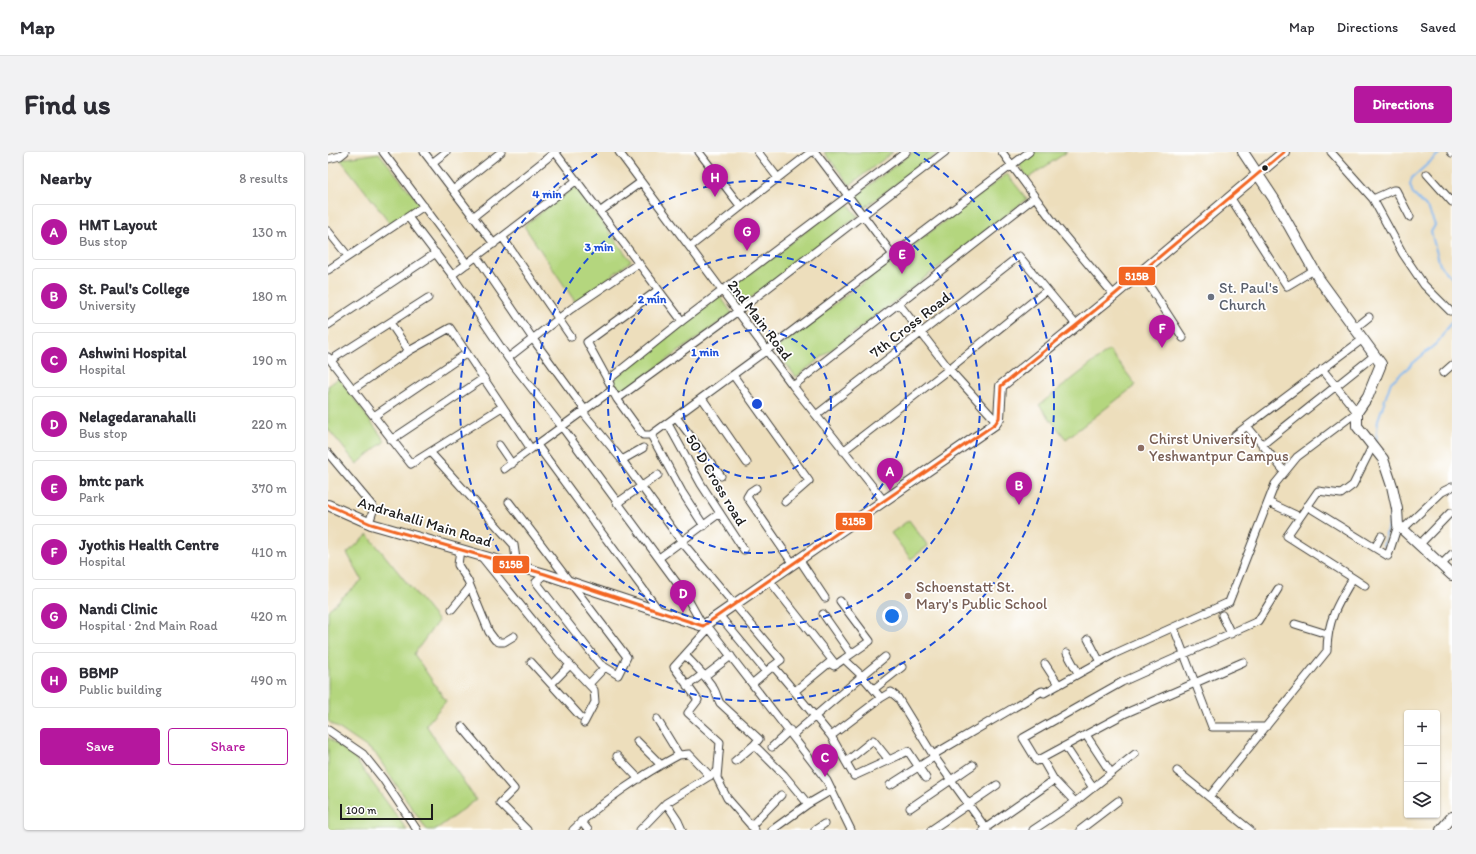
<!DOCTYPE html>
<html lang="en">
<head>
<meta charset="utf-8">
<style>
	:root { --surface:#fff; --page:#f2f2f3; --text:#2b2b33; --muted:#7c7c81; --line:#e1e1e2; --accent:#b5179e }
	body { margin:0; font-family:Itim,sans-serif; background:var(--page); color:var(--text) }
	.controls { position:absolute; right:12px; bottom:12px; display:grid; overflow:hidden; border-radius:4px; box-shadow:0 1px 3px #0004 }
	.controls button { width:36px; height:36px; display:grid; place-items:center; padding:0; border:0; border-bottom:1px solid var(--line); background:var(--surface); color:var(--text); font:20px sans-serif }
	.scale { position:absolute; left:12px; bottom:10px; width:93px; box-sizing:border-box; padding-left:4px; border:2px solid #1c1c1c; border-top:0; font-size:11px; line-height:14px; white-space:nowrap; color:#1c1c1c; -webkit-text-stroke:3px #fff; paint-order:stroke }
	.you { position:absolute; left:564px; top:464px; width:14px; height:14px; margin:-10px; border:3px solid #fff; border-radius:50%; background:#1a73e8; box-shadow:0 0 0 6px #1a73e833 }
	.badge { display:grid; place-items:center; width:26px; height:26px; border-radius:50%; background:var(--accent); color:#fff; font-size:13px; font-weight:700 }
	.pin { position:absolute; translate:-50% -33px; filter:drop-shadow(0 1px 2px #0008) }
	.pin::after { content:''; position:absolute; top:21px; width:14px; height:12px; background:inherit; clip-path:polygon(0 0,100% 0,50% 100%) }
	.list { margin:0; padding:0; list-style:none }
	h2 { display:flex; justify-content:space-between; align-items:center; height:52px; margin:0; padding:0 16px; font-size:17px }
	h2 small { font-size:13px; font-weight:400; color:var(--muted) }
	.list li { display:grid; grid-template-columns:26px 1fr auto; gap:12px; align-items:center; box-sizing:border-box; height:56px; margin:0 8px 8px; padding:0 8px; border:1px solid var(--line); border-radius:4px }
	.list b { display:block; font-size:15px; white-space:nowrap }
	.list p { margin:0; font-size:13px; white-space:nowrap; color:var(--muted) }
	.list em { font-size:13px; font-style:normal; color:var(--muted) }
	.actions { display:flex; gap:8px; padding:12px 16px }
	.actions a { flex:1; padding:9px 0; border:1px solid var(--accent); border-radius:4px; text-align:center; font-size:14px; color:var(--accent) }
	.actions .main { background:var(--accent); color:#fff }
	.icon { flex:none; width:22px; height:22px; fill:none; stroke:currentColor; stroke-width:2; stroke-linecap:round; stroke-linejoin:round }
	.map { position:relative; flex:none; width:1124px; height:678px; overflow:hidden; border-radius:4px }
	header { display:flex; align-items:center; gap:24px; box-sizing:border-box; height:56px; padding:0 20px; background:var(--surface); border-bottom:1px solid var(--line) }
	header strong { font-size:19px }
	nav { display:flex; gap:22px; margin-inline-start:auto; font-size:14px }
	.intro { display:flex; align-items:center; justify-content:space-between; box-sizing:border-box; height:96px; padding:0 24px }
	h1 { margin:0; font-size:28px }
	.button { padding:10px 18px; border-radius:4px; background:var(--accent); color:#fff; font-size:14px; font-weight:700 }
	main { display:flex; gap:24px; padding:0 24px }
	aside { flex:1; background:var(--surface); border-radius:4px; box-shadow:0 1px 3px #0004 }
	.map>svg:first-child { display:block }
	.green { fill:#b4d67e; stroke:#68794d }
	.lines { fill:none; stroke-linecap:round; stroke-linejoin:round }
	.stream { stroke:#80b8f1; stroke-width:2 }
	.street-casing { stroke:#3b3934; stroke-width:9 }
	.secondary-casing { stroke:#3b3934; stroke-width:12 }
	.street { stroke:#fff; stroke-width:7 }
	.secondary { stroke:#fff; stroke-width:10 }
	.bus-1-casing { stroke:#fff; stroke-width:6 }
	.bus-1 { stroke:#f26522; stroke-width:3 }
	.ring { fill:none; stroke:#1d4ed8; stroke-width:2; stroke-dasharray:7 5 }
	.bus-dot { fill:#1c1c1c; stroke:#fff; stroke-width:1.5 }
	.worship-dot { fill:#6b7280; stroke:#fff; stroke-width:1.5 }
	.education-dot { fill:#8d6e63; stroke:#fff; stroke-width:1.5 }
	.labels { text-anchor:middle; stroke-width:3.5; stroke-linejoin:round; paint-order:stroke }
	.worship-label { font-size:15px; fill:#5b616d; stroke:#fff; text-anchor:start }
	.street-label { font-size:15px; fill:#1c1c1c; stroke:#fff }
	.education-label { font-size:15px; fill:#785e54; stroke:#fff; text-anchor:start }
	.centre { fill:#1d4ed8; stroke:#fff; stroke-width:2 }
	.ring-label { font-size:12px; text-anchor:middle; font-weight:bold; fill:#1d4ed8; stroke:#fff; stroke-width:3.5; stroke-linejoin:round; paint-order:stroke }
	.line-badge { stroke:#fff; stroke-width:1.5 }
	.badge-label { font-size:11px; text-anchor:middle; font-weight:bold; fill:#fff }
</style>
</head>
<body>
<header>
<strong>Map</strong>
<nav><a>Map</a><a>Directions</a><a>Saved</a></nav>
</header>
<div class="intro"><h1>Find us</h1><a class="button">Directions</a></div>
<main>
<aside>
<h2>Nearby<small>8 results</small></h2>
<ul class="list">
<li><span class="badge">A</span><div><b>HMT Layout</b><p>Bus stop</p></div><em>130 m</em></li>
<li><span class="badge">B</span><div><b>St. Paul's College</b><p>University</p></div><em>180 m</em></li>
<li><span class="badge">C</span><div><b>Ashwini Hospital</b><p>Hospital</p></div><em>190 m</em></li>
<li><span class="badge">D</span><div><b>Nelagedaranahalli</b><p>Bus stop</p></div><em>220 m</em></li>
<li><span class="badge">E</span><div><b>bmtc park</b><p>Park</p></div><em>370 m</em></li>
<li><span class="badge">F</span><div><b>Jyothis Health Centre</b><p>Hospital</p></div><em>410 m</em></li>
<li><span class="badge">G</span><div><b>Nandi Clinic</b><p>Hospital · 2nd Main Road</p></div><em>420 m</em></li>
<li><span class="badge">H</span><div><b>BBMP</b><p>Public building</p></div><em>490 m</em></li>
</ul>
<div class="actions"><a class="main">Save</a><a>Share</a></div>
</aside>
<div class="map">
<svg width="1124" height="678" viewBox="0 0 1124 678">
	<rect width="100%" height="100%" fill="#fff"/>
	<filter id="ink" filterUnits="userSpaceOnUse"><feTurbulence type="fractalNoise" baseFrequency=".025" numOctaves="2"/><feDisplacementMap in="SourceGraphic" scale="8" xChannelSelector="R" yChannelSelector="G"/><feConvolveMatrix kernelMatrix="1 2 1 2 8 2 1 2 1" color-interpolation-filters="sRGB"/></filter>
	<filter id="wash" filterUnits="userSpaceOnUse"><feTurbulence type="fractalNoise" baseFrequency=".012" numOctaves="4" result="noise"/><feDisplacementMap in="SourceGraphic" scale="16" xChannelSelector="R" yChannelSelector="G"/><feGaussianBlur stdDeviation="0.9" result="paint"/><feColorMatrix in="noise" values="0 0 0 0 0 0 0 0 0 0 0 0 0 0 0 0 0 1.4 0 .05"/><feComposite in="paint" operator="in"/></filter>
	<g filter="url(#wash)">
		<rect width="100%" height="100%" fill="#eddebc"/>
		<path class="green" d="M496,0H565L522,33Z
			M585,0H611L536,56L527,44Z
			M704,0H739L700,26L690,11Z
			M51,1L92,52L63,72L12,7Z
			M679,22L699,47L468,225L447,197Z
			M247,34L303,109L248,151L196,74Z
			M518,49L530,64L412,154L400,138Z
			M392,144L404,161L291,243L285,228Z
			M781,198L808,233L738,287L711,253Z
			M11,226L57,289L29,312L0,277V234Z
			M581,368L600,394L583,407L563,381Z
			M40,383L110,469L86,502L118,549L98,573L148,648L107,678H99L47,601L0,569V458L34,428L19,401Z
			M0,585L27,607L79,678H0Z"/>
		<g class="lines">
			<path class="stream" d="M1113,0L1084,26L1082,33L1085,42L1101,58L1107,73L1103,80L1112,113L1124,126
				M1048,291L1050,268L1063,230L1110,190L1124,169
				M1055,394L1062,366V348"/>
		</g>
	</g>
	<g filter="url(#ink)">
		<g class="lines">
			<g class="street-casing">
				<path id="street" d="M55,0L139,112
					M96,0L166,92
					M227,0L354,169
					M291,0L465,234L556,349
					M371,0L413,55
					M430,0L450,26
					M487,0L565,103
					M674,0L729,75L786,143
					M1003,0L1045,47L1065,38H1068L1082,65
					M1123,0L1124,1
					M0,7L12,4L17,0
					M104,11L118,0
					M1099,22L1124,50
					M125,38L173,0
					M902,45L959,134L986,118
					M1045,47L1075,102L1096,133L1122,159
					M273,59L313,30
					M80,65L124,123L180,206L234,275L357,442L375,474L381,476L499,629L523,678
					M145,65L227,0
					M0,79L20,104
					M175,86L243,185
					M363,94L483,0
					M149,105L205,187L257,258V263L294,308L354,390L453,508L445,514C465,537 484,561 503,584L553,546L534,524L465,583
					M0,118L96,54
					M813,121L855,186
					M124,123L249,28
					M571,152L621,217L669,270
					M0,173L108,101
					M65,175L81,199
					M1026,177L1041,165
					M0,205L83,312L174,255
					M180,206L243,157L311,111
					M3,208L100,146
					M1115,221L1124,213
					M405,223L481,329L457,350
					M280,228L354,169L578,0
					M282,232L259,190L330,138
					M465,234L707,45
					M25,237L81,199L122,176L203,297L284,238L289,247L315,283H323L439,198L701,0
					M374,246L419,311
					M289,247L410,159L617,0
					M488,263L691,104L749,174
					M46,264L139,201
					M348,265L393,324
					M340,272L373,332L416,398
					M919,274L956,319
					M323,283L354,340L376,374
					M907,283L1035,187
					M63,288L156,226
					M171,293L184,312
					M209,293L332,460
					M934,293L1047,203
					M515,299L621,217L719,138
					M102,300L186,393L189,414
					M0,301L46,356L41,371
					M294,308L315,296
					M176,317L203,297
					M428,336L422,340L419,345L465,412
					M181,350L299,505L290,523L272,512L208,430L217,422
					M940,350L972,365
					M289,351L330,323
					M979,354L1060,404L1070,373
					M1075,377L1114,340L1124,335
					M1092,392L1122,361
					M1047,396L1053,384
					M132,397L130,413L140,429L161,480L167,488L171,490H176L186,484
					M152,403L232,502L266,538L267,550L256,571
					M331,406L392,361
					M471,407L497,446
					M1113,413L1124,402
					M1025,426L1037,434
					M441,428L508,513
					M512,449L542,489L516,507
					M124,457L142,435
					M495,462L523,502
					M391,463L438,520L445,514
					M894,463L903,482
					M967,472L999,482
					M381,476L346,515L370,548L360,561L392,590L389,626L399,646L427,678
					M846,476L884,575H938
					M760,487L772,510
					M739,501L750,521
					M357,503C367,514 378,524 386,537C389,542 389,546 392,551L431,587L426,593L456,623L480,652L444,678
					M203,510L252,564
					M915,510L798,561L709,609L695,586L794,530L930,469L950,437
					M717,512L730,532
					M377,524L403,504
					M425,531L438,520
					M223,532L242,513
					M261,532L277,515
					M359,534L375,522
					M546,537L574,515
					M467,539L501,511L506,514L516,507L534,524L557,505
					M553,546L563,540L570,546L605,603L659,678
					M134,575L186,637L172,651L199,678
					M0,578L35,602L55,627L89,678
					M758,583L783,621
					M503,584L526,624L561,608L545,588L518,610
					M309,589L333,613
					M737,594L765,636
					M444,595L462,578
					M351,603L361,602L382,624
					M605,603L714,539L716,541L786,502L901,450L947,332L969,305L1029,260L994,217
					M289,604L311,627
					M561,608L580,599L598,626
					M407,609L426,593
					M849,619L922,678
					M562,633L606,605
					M881,645L999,499C999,469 1010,451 1025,426L959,384L990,339L1013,342L1025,333L1045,293
					M747,650L807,602
					M338,651L350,669L354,678
					M480,652L504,638
					M582,656L645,613
					M253,669L260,678
					M423,674L453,643
					M245,678C271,651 317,621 351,603L329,567
					M312,678L338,651L388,620
					M487,678L496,672
					M603,678L669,633
					M655,678L726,628L714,607
					M705,678L747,650L726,628
					M752,678L790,649"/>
			</g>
			<g class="secondary-casing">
				<path id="secondary" d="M915,0L946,47L991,127L1053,212L1040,244L1029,260V274L1055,307L1064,334L1069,357L1070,373L1124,423
					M0,353L43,372L217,422L375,474L667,272L671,266L673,234L786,143L956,0
					M1113,678L1124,665"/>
			</g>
			<use href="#street" class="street"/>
			<use href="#secondary" class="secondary"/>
			<g class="bus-1-casing">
				<path id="bus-1" d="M0,353L43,372L217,422L375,474L667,272L671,266L673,234L786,143L956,0"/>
			</g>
			<use href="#bus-1" class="bus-1"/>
		</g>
	</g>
	<g class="ring">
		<circle cx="429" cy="252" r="74"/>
		<circle cx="429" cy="252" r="149"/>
		<circle cx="429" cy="252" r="223"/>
		<path d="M586 0A297 297 0 1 1 272 0"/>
	</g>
	<circle class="bus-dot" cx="937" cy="16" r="3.5"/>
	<circle class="worship-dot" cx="883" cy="145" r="4"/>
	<g class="education-dot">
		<circle cx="813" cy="296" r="4"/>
		<circle cx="580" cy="444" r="4"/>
	</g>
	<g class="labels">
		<g class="worship-label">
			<text x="891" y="141">St. Paul's<tspan x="891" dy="17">Church</tspan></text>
		</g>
		<g class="street-label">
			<text transform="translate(432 168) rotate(53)" y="5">2nd Main Road</text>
			<text transform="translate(582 173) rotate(-38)" y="5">7th Cross Road</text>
			<text transform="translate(388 328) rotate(59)" y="5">50 D Cross road</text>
			<text transform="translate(97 370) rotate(17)" y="5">Andrahalli Main Road</text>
		</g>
		<g class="education-label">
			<text x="821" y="292">Chirst University<tspan x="821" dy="17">Yeshwantpur Campus</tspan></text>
			<text x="588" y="440">Schoenstatt St.<tspan x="588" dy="17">Mary's Public School</tspan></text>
		</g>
	</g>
	<circle cx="429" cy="252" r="6" class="centre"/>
	<g class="ring-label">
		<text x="219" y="46">4 min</text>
		<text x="271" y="99">3 min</text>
		<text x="324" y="151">2 min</text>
		<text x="377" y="204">1 min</text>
	</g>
	<g class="line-badge">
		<rect x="790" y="114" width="38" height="20" rx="4" fill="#f26522"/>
		<rect x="507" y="360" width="38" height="19" rx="4" fill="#f26522"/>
		<rect x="164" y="403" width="38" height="19" rx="4" fill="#f26522"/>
	</g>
	<g class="badge-label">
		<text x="809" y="128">515B</text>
		<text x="526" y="373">515B</text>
		<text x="183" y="416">515B</text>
	</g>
</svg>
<div class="controls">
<button>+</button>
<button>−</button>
<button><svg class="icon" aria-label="layers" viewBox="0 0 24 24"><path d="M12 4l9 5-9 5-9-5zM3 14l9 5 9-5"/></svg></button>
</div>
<div class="scale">100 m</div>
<div class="you"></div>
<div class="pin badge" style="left:562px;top:339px">A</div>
<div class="pin badge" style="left:691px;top:353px">B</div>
<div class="pin badge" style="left:497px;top:625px">C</div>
<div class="pin badge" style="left:355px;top:461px">D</div>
<div class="pin badge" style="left:574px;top:122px">E</div>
<div class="pin badge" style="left:834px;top:196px">F</div>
<div class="pin badge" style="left:419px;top:99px">G</div>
<div class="pin badge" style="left:387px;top:45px">H</div>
</div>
</main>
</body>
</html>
